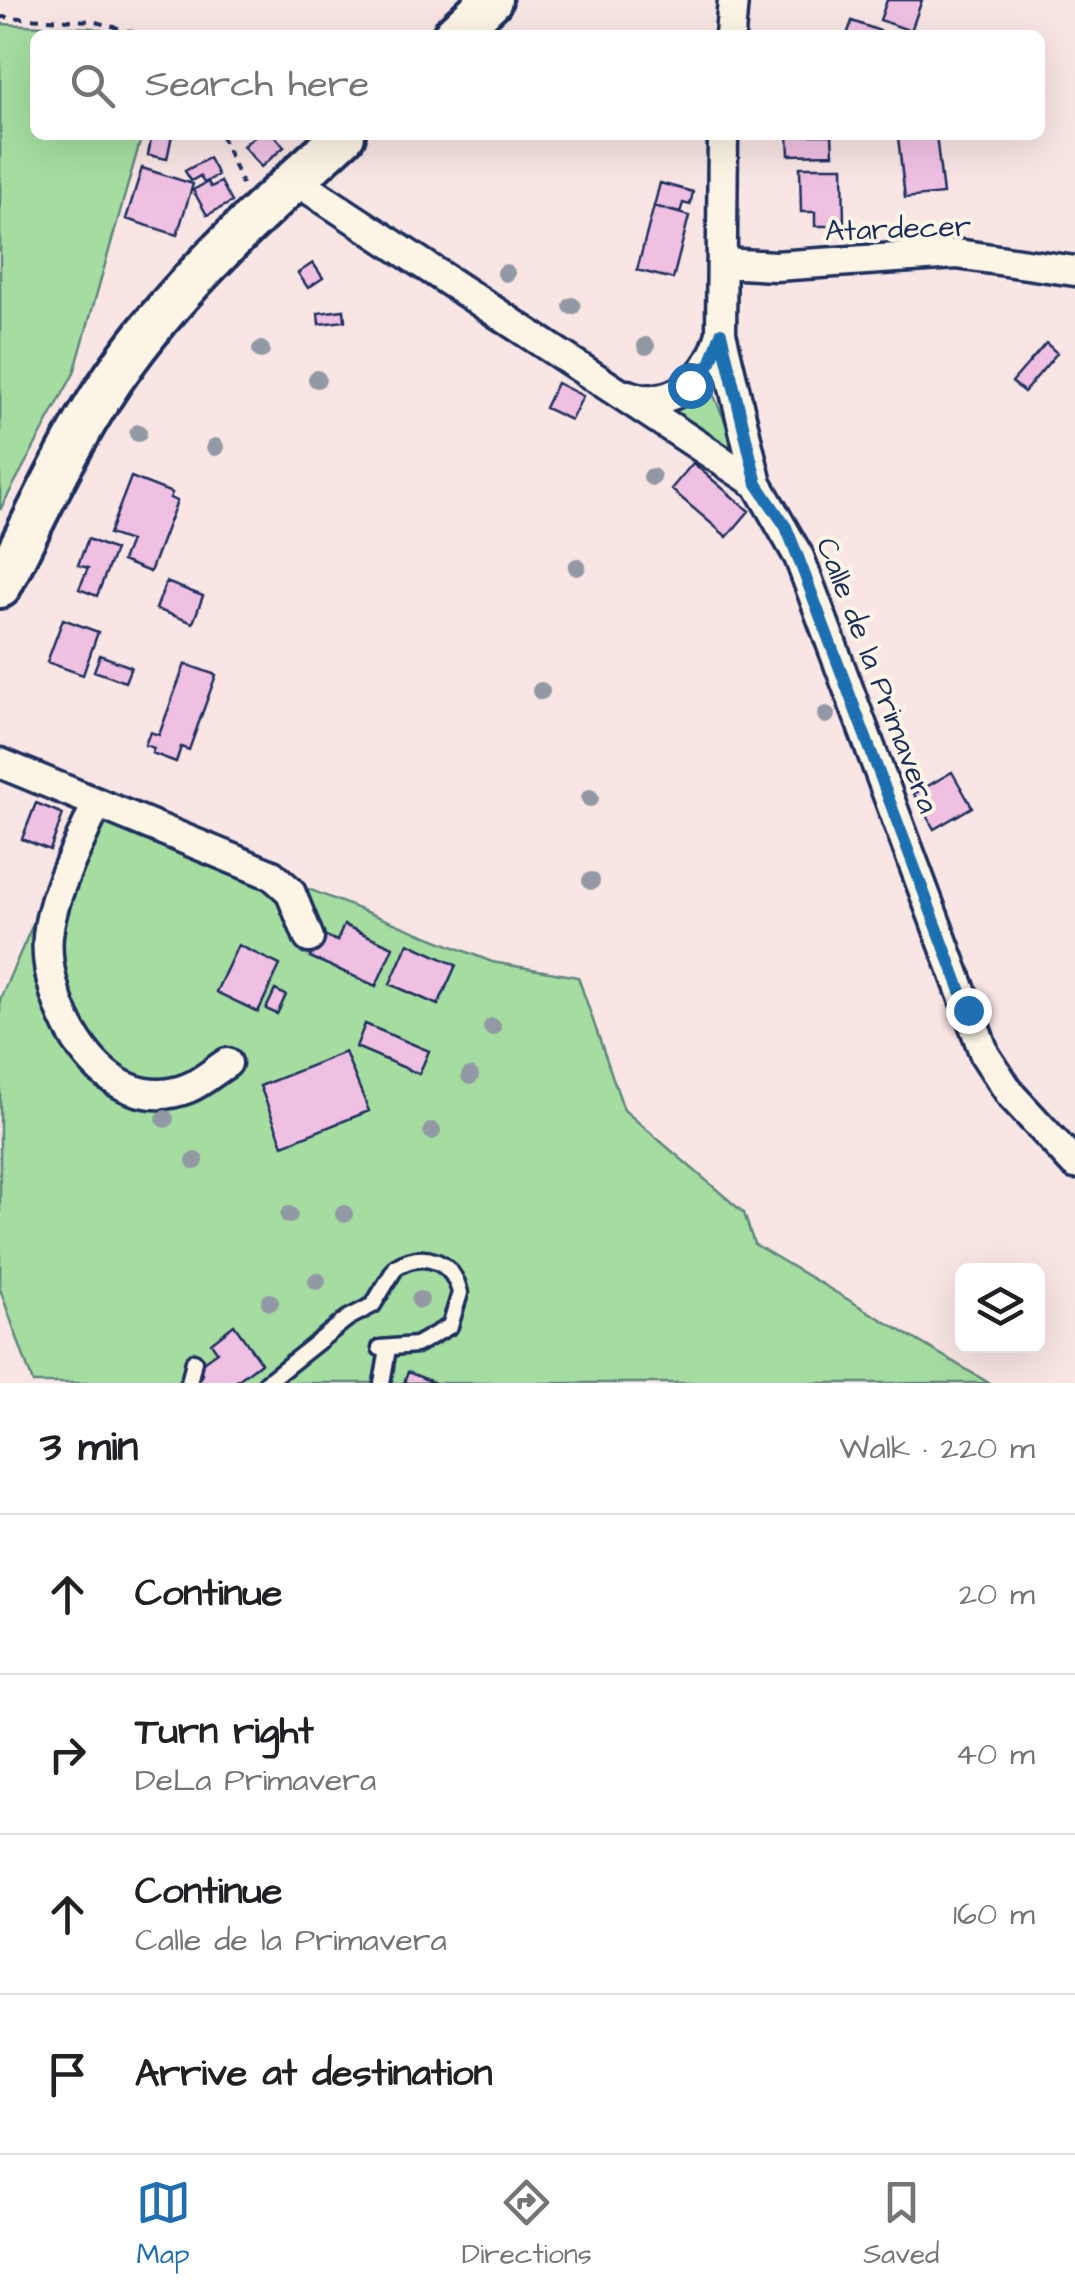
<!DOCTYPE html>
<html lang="en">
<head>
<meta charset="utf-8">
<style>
	:root { --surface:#fff; --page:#f2f2f2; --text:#202124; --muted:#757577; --line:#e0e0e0; --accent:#1f6fb2 }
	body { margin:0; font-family:"Architects Daughter",sans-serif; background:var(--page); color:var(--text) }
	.controls { position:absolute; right:30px; bottom:30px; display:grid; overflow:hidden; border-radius:15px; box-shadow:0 10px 40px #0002 }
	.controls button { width:90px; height:90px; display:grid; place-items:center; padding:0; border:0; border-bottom:2px solid var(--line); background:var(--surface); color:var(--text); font:50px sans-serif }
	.stop { position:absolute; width:30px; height:30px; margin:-22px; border:8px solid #1f6fb2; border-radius:50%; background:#fff }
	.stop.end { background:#1f6fb2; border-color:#fff; box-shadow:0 2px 10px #0008 }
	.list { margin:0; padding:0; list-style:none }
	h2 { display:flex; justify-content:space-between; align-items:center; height:130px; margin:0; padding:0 40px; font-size:42px }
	h2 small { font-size:32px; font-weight:400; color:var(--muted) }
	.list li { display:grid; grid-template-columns:65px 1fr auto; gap:30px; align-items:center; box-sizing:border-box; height:160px; padding:0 40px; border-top:2px solid var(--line) }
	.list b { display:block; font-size:38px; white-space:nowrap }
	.list p { margin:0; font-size:32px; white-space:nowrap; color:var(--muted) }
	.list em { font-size:32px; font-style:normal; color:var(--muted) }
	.icon { flex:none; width:55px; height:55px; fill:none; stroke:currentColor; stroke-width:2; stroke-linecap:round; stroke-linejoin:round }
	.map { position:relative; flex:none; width:1075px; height:1383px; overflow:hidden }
	.search { position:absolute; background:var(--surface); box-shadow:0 10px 40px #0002; left:30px; right:30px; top:30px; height:110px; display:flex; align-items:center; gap:25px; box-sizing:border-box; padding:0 35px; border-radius:15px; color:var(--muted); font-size:38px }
	.sheet { height:770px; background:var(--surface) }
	nav { display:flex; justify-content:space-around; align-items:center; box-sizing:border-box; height:140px; border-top:2px solid var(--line); background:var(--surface); font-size:28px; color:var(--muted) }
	nav a { display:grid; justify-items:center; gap:5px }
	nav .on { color:var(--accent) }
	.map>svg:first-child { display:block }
	.green { fill:#a5dda1; stroke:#608680; stroke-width:2.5 }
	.building { fill:#f0c0e3; stroke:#1b2f5e; stroke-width:2.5 }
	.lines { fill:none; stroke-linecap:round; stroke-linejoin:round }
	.service-casing { stroke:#1b2f5e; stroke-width:21 }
	.minor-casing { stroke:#1b2f5e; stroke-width:35 }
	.secondary-casing { stroke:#1b2f5e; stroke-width:48 }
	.path { stroke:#1b2f5e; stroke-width:4; stroke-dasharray:8 8; stroke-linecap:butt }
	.service { stroke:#fcf5e5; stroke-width:14 }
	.minor { stroke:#fcf5e5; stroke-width:28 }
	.secondary { stroke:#fcf5e5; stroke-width:40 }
	.tree { fill:#9299a4 }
	.route { stroke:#1f6fb2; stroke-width:12 }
	.labels { text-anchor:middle; stroke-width:8; stroke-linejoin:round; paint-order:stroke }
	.street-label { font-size:30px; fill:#1b2f5e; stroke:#fcf5e5 }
</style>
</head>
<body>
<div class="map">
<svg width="1075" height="1383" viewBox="0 0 1075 1383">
	<rect width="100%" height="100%" fill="#f8e5e4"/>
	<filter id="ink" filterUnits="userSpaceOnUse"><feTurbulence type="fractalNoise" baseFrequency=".01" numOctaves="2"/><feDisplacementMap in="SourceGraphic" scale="20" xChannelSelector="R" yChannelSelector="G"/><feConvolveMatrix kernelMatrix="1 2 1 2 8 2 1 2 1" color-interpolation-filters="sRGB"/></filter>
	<g filter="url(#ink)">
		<path class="green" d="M0,24L92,28L125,35H35V135H142L74,373L0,510Z
			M710,387L733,439L729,448L662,408L691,402Z
			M87,801L492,962L578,977L624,1110L744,1213L754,1244L989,1383H33L0,1289V999Z"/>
		<path class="building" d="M887,0H922L911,31L880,20Z
			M852,21L891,35H847Z
			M152,135H172L167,159L148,155Z
			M256,135H274L284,147L261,167L243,146Z
			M788,135H832L833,154L789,155Z
			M936,135L943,194L905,198L898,137Z
			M209,158L218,175L204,183L200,176L191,181L185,171Z
			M800,167H843L844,226H815V212H801Z
			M142,168L193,184L177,235L126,219Z
			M208,182L211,187L221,182L232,202L207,215L193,190Z
			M660,183L693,192L690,205L683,203L680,213L654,206Z
			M654,206L689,216L673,279L637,270Z
			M313,263L323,278L308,288L298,273Z
			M344,310L345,321L319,324L318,313Z
			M1046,343L1057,353L1024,392L1012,382Z
			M557,383L583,396L571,420L545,408Z
			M693,463L749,511L727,537L671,489Z
			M131,477L172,493L170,498L177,501L150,572L122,561L130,541L109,534Z
			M88,539L115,550L97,596L79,589L88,568L78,565Z
			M166,582L203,596L193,623L156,609Z
			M63,619L98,632L83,675L47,662Z
			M100,655L131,667L125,682L94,671Z
			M185,664L216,675L189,750L181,747L176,762L152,753L154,748L145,745L150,732L159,735Z
			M952,772L972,807L934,829L914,794Z
			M36,803L63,814L50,850L22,839Z
			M344,925L393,947L376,986L310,957L321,934L337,941Z
			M408,943L456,965L438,1005L390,984Z
			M238,945L280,965L258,1012L216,992Z
			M275,990L286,995L277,1014L266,1009Z
			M365,1024L429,1051L419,1074L356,1047Z
			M345,1052L369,1111L283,1145L260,1086Z
			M234,1325L261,1363L234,1383H197L202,1374L197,1366L217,1352L211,1343Z
			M408,1372L435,1383H404Z"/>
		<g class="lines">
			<g class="service-casing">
				<path id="service" d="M189,1383L194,1361
					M266,1383L348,1318L373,1305L396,1267C424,1250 453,1261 460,1293L450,1326L416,1345L380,1348
					M382,1383L388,1349"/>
			</g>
			<g class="minor-casing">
				<path id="minor" d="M730,35L733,0
					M723,135L721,333L757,484
					M295,180L757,484L799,557L985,1055L1011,1095L1075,1164
					M723,263L775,266L957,254L1075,271
					M628,395C673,412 711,375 721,333
					M0,763L272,875L290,891L309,938
					M96,805C79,846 52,892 48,936C42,1005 103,1122 188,1088C201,1083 214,1071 227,1063"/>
			</g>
			<g class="secondary-casing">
				<path id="secondary" d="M454,35L491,0
					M0,587C39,511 75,429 126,360C188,275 267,205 344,135"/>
			</g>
			<path class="path" d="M0,17L92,21L144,35
				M221,135L242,184"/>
			<use href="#service" class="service"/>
			<use href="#minor" class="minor"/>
			<use href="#secondary" class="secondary"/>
		</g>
		<g class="tree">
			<circle cx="506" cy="273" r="9"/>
			<circle cx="572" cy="306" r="9"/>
			<circle cx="646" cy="346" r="9"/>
			<circle cx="261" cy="350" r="9"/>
			<circle cx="317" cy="379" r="9"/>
			<circle cx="138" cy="433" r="9"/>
			<circle cx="215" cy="447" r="9"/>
			<circle cx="652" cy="477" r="9"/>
			<circle cx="577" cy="567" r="9"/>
			<circle cx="541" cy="691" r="9"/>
			<circle cx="826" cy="715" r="9"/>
			<circle cx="590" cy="798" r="9"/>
			<circle cx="591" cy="881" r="9"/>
			<circle cx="492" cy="1027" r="9"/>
			<circle cx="470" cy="1076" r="9"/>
			<circle cx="165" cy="1119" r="9"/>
			<circle cx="432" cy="1131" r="9"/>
			<circle cx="195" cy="1161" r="9"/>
			<circle cx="344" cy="1214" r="9"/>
			<circle cx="289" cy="1215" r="9"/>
			<circle cx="317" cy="1281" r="9"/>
			<circle cx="420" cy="1300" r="9"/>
			<circle cx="270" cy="1302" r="9"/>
		</g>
	</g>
	<g class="lines" filter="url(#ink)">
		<path class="route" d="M690,385L711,362L721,333L757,484L786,527L798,557L968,1010"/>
	</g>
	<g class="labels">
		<g class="street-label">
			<text transform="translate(898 228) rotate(-2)" y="10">Atardecer</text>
			<text transform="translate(878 675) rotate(69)" y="10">Calle de la Primavera</text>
		</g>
	</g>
</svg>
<div class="controls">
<button><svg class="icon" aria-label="layers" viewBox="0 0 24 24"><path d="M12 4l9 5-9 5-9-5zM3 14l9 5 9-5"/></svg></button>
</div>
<div class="stop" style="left:690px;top:385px"></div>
<div class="stop end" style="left:968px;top:1010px"></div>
<div class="search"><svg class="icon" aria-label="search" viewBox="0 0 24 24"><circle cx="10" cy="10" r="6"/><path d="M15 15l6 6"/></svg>Search here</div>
</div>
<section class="sheet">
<h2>3 min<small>Walk · 220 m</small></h2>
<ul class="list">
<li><svg class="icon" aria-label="ahead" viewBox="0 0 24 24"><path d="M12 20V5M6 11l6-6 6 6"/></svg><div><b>Continue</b></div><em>20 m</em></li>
<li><svg class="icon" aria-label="right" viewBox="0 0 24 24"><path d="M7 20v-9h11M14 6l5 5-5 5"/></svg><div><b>Turn right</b><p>DeLa Primavera</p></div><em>40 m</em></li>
<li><svg class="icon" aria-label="ahead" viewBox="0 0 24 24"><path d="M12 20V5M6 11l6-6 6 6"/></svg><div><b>Continue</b><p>Calle de la Primavera</p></div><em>160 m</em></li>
<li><svg class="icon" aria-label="arrive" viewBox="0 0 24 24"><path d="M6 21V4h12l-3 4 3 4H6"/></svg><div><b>Arrive at destination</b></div></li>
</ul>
</section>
<nav>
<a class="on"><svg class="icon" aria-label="map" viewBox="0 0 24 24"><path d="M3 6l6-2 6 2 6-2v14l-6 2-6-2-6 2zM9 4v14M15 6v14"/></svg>Map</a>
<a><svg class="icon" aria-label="directions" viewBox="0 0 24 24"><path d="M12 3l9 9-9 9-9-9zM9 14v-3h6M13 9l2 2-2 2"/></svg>Directions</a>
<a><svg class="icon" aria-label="saved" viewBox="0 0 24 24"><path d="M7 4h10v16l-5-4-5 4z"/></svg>Saved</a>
</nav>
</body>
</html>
